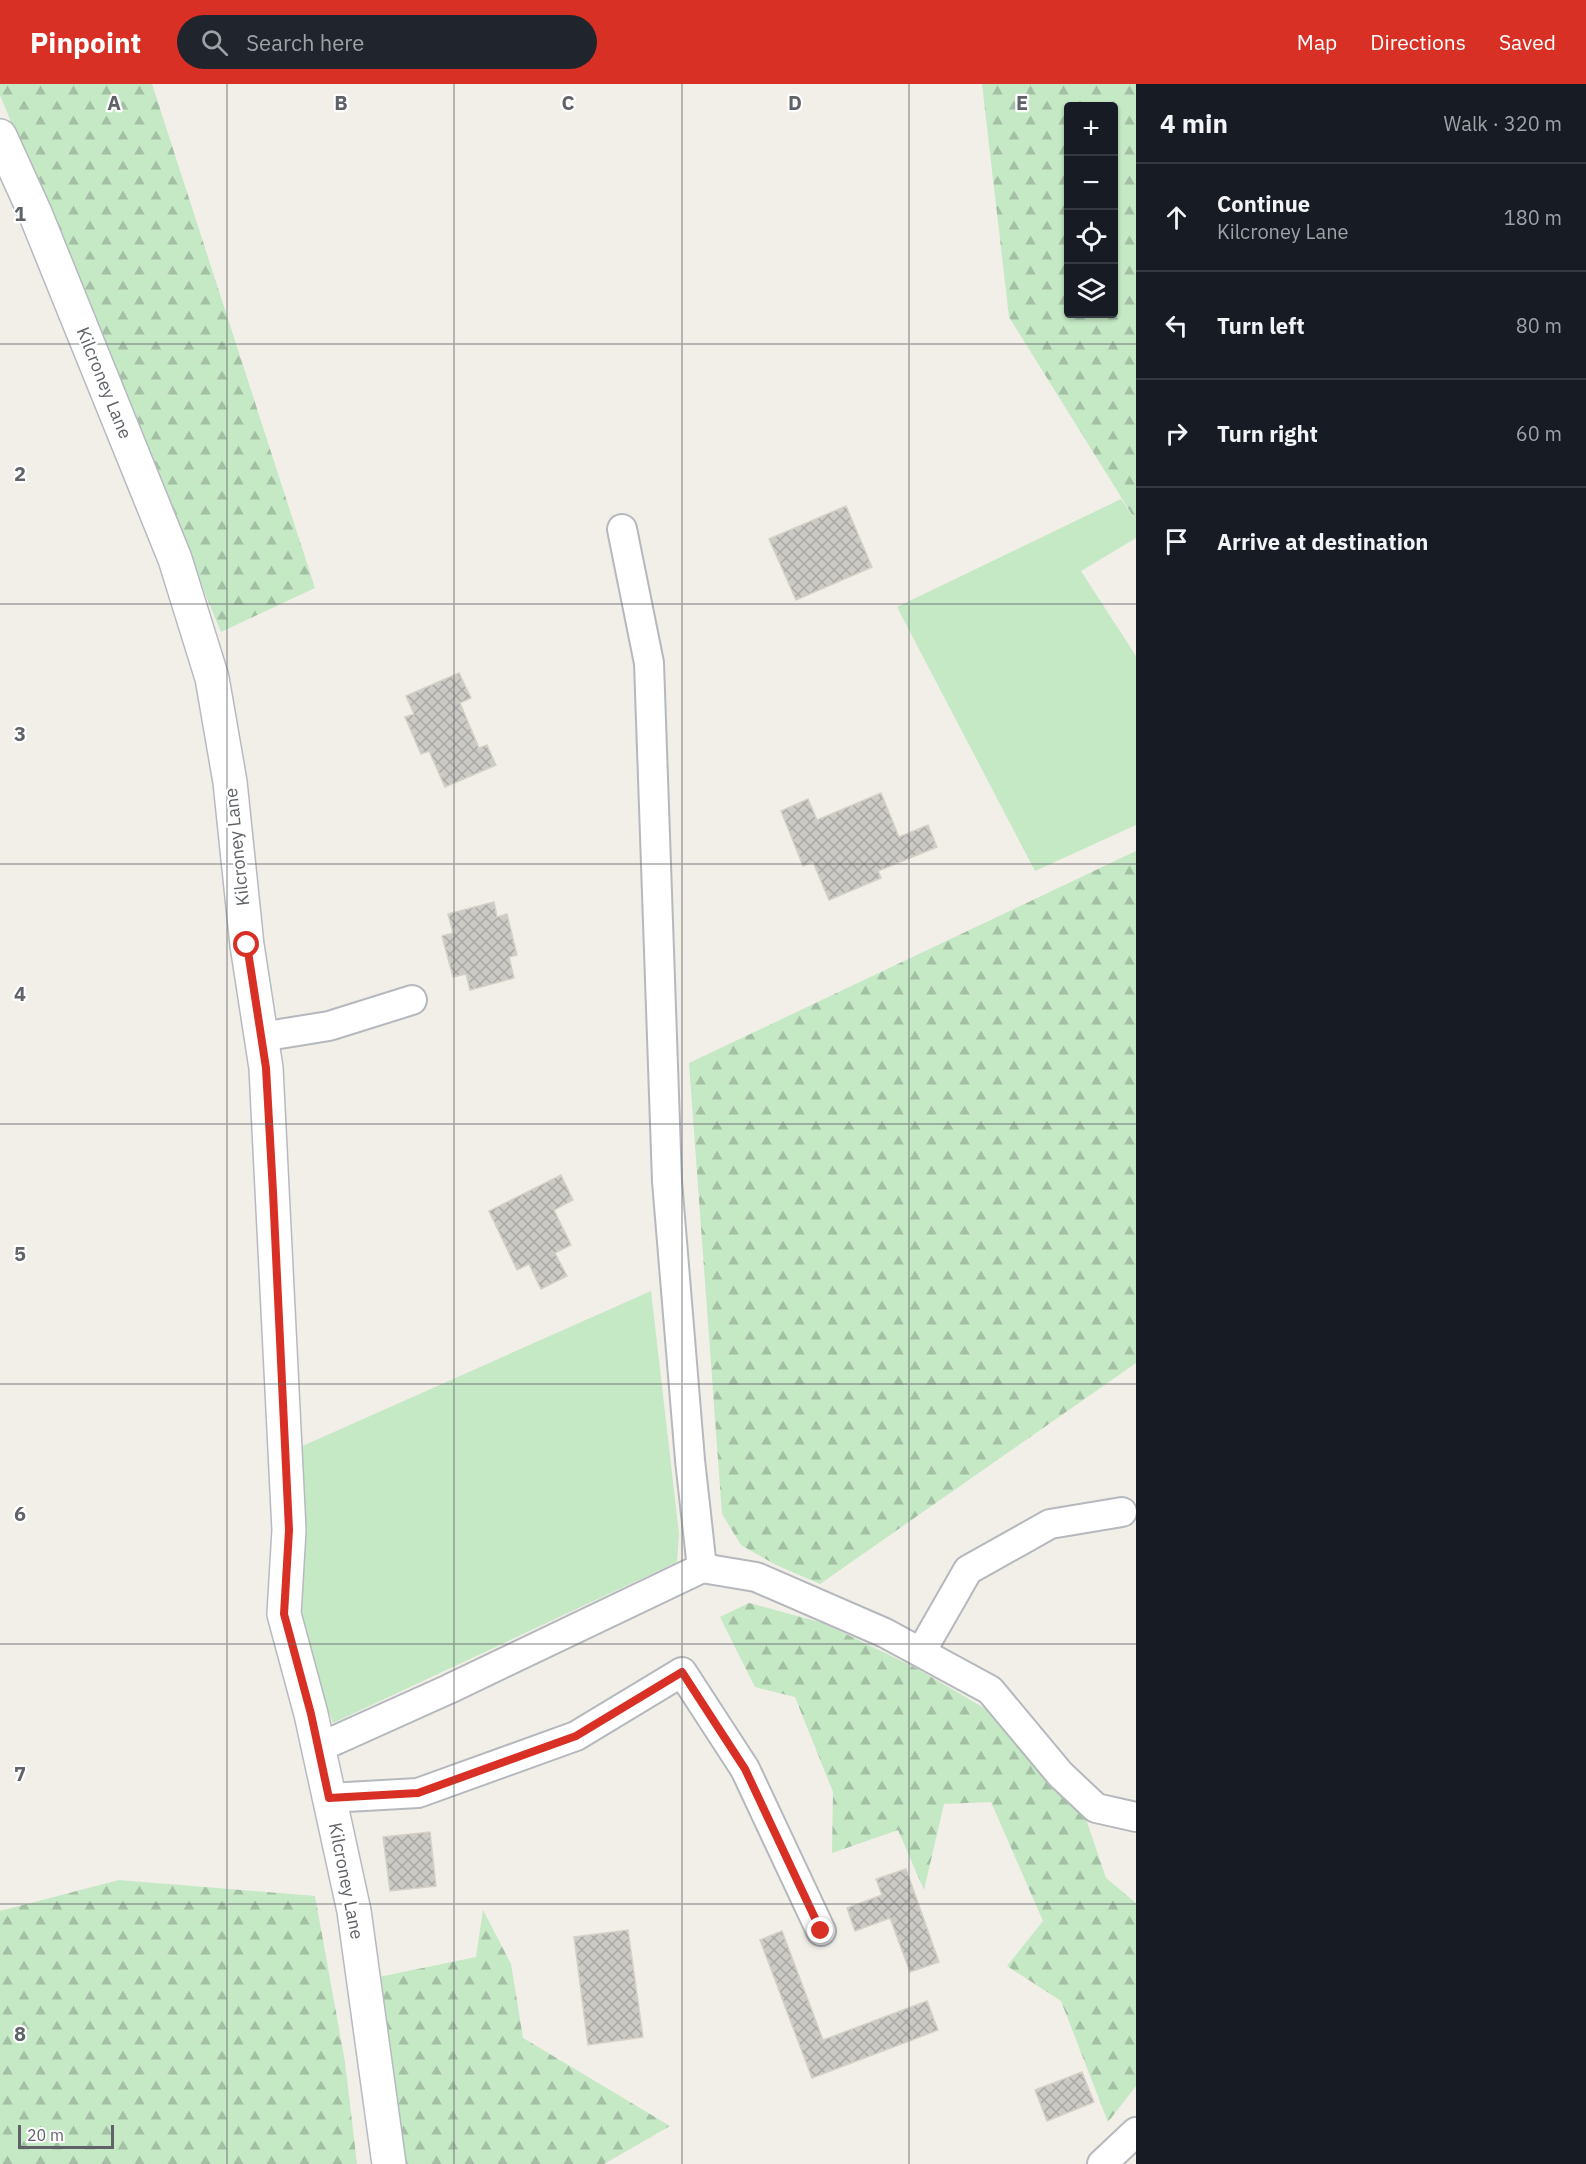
<!DOCTYPE html>
<html lang="en">
<head>
<meta charset="utf-8">
<style>
	:root { --surface:#171b24; --page:#20242c; --text:#f1f3f6; --muted:#9ea1a6; --line:#363941; --accent:#d93025 }
	body { margin:0; font-family:"IBM Plex Sans",sans-serif; background:var(--page); color:var(--text) }
	.controls { position:absolute; right:18px; top:18px; display:grid; overflow:hidden; border-radius:6px; box-shadow:0 2px 4px #0004 }
	.controls button { width:54px; height:54px; display:grid; place-items:center; padding:0; border:0; border-bottom:2px solid var(--line); background:var(--surface); color:var(--text); font:30px sans-serif }
	.scale { position:absolute; left:18px; bottom:15px; width:96px; box-sizing:border-box; padding-left:6px; border:3px solid #5f6368; border-top:0; font-size:16px; line-height:21px; white-space:nowrap; color:#5f6368; -webkit-text-stroke:4px #fff; paint-order:stroke }
	.stop { position:absolute; width:18px; height:18px; margin:-14px; border:4px solid #d93025; border-radius:50%; background:#fff }
	.stop.end { background:#d93025; border-color:#fff; box-shadow:0 2px 6px #0008 }
	.list { margin:0; padding:0; list-style:none }
	h2 { display:flex; justify-content:space-between; align-items:center; height:78px; margin:0; padding:0 24px; font-size:26px }
	h2 small { font-size:20px; font-weight:400; color:var(--muted) }
	.list li { display:grid; grid-template-columns:39px 1fr auto; gap:18px; align-items:center; box-sizing:border-box; height:108px; padding:0 24px; border-top:2px solid var(--line) }
	.list b { display:block; font-size:22px; white-space:nowrap }
	.list p { margin:0; font-size:20px; white-space:nowrap; color:var(--muted) }
	.list em { font-size:20px; font-style:normal; color:var(--muted) }
	.icon { flex:none; width:33px; height:33px; fill:none; stroke:currentColor; stroke-width:2; stroke-linecap:round; stroke-linejoin:round }
	.map { position:relative; flex:none; width:1136px; height:2080px; overflow:hidden }
	header { display:flex; align-items:center; gap:36px; box-sizing:border-box; height:84px; padding:0 30px; background:var(--accent); color:#fff }
	header strong { font-size:28px }
	nav { display:flex; gap:33px; margin-inline-start:auto; font-size:21px }
	.search { width:420px; height:54px; background:var(--page); display:flex; align-items:center; gap:15px; box-sizing:border-box; padding:0 21px; border-radius:33px; color:var(--muted); font-size:22px }
	main { display:flex }
	aside { flex:1; background:var(--surface) }
	.map>svg:first-child { display:block }
	.grass { fill:#c5e8c5 }
	.forest { fill:url(#forest-firs); fill-rule:evenodd }
	.building { fill:url(#building-cross-hatch); stroke:#d6d1c6; stroke-width:1.5 }
	.lines { fill:none; stroke-linecap:round; stroke-linejoin:round }
	.street-casing { stroke:#b5b8bc; stroke-width:32 }
	.secondary-casing { stroke:#b6babf; stroke-width:36 }
	.street { stroke:#fff; stroke-width:28 }
	.secondary { stroke:#fff; stroke-width:33 }
	.route { stroke:#d93025; stroke-width:8 }
	.grid { fill:none; stroke:#5f6368; stroke-width:1.5; stroke-opacity:0.55 }
	.labels { text-anchor:middle; stroke-width:4.5; stroke-linejoin:round; paint-order:stroke }
	.street-label { font-size:18px; fill:#5f6368; stroke:#fff }
	.grid-label { font-size:20px; text-anchor:middle; font-weight:bold; fill:#5f6368; stroke:#fff; stroke-width:4.5; stroke-linejoin:round; paint-order:stroke }
</style>
</head>
<body>
<header>
<strong>Pinpoint</strong>
<div class="search"><svg class="icon" aria-label="search" viewBox="0 0 24 24"><circle cx="10" cy="10" r="6"/><path d="M15 15l6 6"/></svg>Search here</div>
<nav><a>Map</a><a>Directions</a><a>Saved</a></nav>
</header>
<main>
<div class="map">
<svg width="1136" height="2080" viewBox="0 0 1136 2080">
	<defs>
		<pattern id="forest-firs" width="22" height="20" patternUnits="userSpaceOnUse" patternTransform="scale(1.5)"><rect width="22" height="20" fill="#c5e8c5"/><path d="M5 1l3.5 6h-7zM16 11l3.5 6h-7z" fill="#a3c0a4"/></pattern>
		<pattern id="building-cross-hatch" width="8" height="8" patternUnits="userSpaceOnUse" patternTransform="scale(1.5)"><rect width="8" height="8" fill="#cccac5"/><path d="M0 0l8 8M0 8l8-8" fill="none" stroke="#a9a8a4"/></pattern>
	</defs>
	<rect width="100%" height="100%" fill="#f1efe8"/>
	<path class="grass" d="M1121,415L1136,437V454L1081,487L1136,572V741L1035,787L897,523Z
		M651,1207L679,1450L677,1478L333,1639L302,1560L280,1372Z"/>
	<path class="forest" d="M0,0H152L315,504L221,548L0,11Z
		M982,0H1136V437L1009,233ZM1068,22H1114V230H1068Z
		M1136,767V1279L820,1500L776,1481L741,1461L722,1430L689,979Z
		M749,1519L823,1539L914,1583L991,1628L1082,1723L1106,1794L1136,1819V2002L1108,2038L1061,1917L1007,1882L1043,1837L991,1718L944,1720L924,1806L898,1746L832,1769L833,1708L795,1613L755,1603L720,1533Z
		M119,1796L315,1812L345,1978L357,2080H0V1827Z
		M483,1826L511,1880L523,1954L670,2042L604,2080H400L374,1894L476,1873Z"/>
	<path class="building" d="M846,422L872,483L796,516L769,455Z
		M459,589L471,614L460,619L479,664L487,661L496,681L445,703L429,667L421,670L405,633L414,630L406,612Z
		M881,709L899,753L928,741L937,763L878,787L881,794L829,816L813,778L803,782L781,727L808,715L817,736Z
		M494,818L497,833L507,830L517,871L509,873L514,894L470,906L466,890L453,893L442,852L453,849L448,830Z
		M561,1091L573,1116L554,1126L571,1161L555,1169L567,1192L541,1205L529,1180L517,1186L489,1127Z
		M430,1748L436,1802L390,1807L383,1753Z
		M906,1785L939,1878L910,1888L890,1834L855,1847L847,1824L882,1811L876,1795Z
		M628,1846L643,1953L588,1961L574,1853Z
		M782,1847L823,1956L927,1917L938,1946L812,1994L760,1856Z
		M1082,1988L1094,2018L1047,2037L1035,2006Z"/>
	<g class="lines">
		<g class="street-casing">
			<path id="street" d="M622,445L649,579L667,1097L690,1376L702,1484
				M261,953L329,942L412,916
				M921,1568L968,1486L1050,1440L1122,1428
				M318,1664L449,1605L702,1484L756,1493L885,1549L990,1606L1060,1690L1096,1724L1136,1733
				M329,1714L418,1709L576,1652L682,1588L745,1685L821,1847
				M1102,2080L1136,2048"/>
		</g>
		<g class="secondary-casing">
			<path id="secondary" d="M0,52L35,129L175,475L212,594L230,698L247,861L266,984L289,1446L284,1530L311,1630L354,1827L389,2080"/>
		</g>
		<use href="#street" class="street"/>
		<use href="#secondary" class="secondary"/>
	</g>
	<g class="lines">
		<path class="route" d="M247,861L266,984L273,1108L289,1446L284,1530L311,1630L329,1714L418,1709L576,1652L682,1588L745,1685L821,1847"/>
	</g>
	<path class="grid" d="M227,0V2080M454,0V2080M682,0V2080M909,0V2080M0,260H1136M0,520H1136M0,780H1136M0,1040H1136M0,1300H1136M0,1560H1136M0,1820H1136"/>
	<g class="labels">
		<g class="street-label">
			<text transform="translate(104 299) rotate(68)" y="6">Kilcroney Lane</text>
			<text transform="translate(237 763) rotate(-96)" y="6">Kilcroney Lane</text>
			<text transform="translate(346 1797) rotate(79)" y="6">Kilcroney Lane</text>
		</g>
	</g>
	<g class="grid-label">
		<text x="114" y="26">A</text>
		<text x="341" y="26">B</text>
		<text x="568" y="26">C</text>
		<text x="795" y="26">D</text>
		<text x="1022" y="26">E</text>
		<text x="20" y="137">1</text>
		<text x="20" y="397">2</text>
		<text x="20" y="657">3</text>
		<text x="20" y="917">4</text>
		<text x="20" y="1177">5</text>
		<text x="20" y="1437">6</text>
		<text x="20" y="1697">7</text>
		<text x="20" y="1957">8</text>
	</g>
</svg>
<div class="controls">
<button>+</button>
<button>−</button>
<button><svg class="icon" aria-label="locate" viewBox="0 0 24 24"><circle cx="12" cy="12" r="6"/><path d="M12 2v4M12 18v4M2 12h4M18 12h4"/></svg></button>
<button><svg class="icon" aria-label="layers" viewBox="0 0 24 24"><path d="M12 4l9 5-9 5-9-5zM3 14l9 5 9-5"/></svg></button>
</div>
<div class="scale">20 m</div>
<div class="stop" style="left:247px;top:861px"></div>
<div class="stop end" style="left:821px;top:1847px"></div>
</div>
<aside>
<h2>4 min<small>Walk · 320 m</small></h2>
<ul class="list">
<li><svg class="icon" aria-label="ahead" viewBox="0 0 24 24"><path d="M12 20V5M6 11l6-6 6 6"/></svg><div><b>Continue</b><p>Kilcroney Lane</p></div><em>180 m</em></li>
<li><svg class="icon" aria-label="left" viewBox="0 0 24 24"><path d="M17 20v-9H6M10 6l-5 5 5 5"/></svg><div><b>Turn left</b></div><em>80 m</em></li>
<li><svg class="icon" aria-label="right" viewBox="0 0 24 24"><path d="M7 20v-9h11M14 6l5 5-5 5"/></svg><div><b>Turn right</b></div><em>60 m</em></li>
<li><svg class="icon" aria-label="arrive" viewBox="0 0 24 24"><path d="M6 21V4h12l-3 4 3 4H6"/></svg><div><b>Arrive at destination</b></div></li>
</ul>
</aside>
</main>
</body>
</html>
